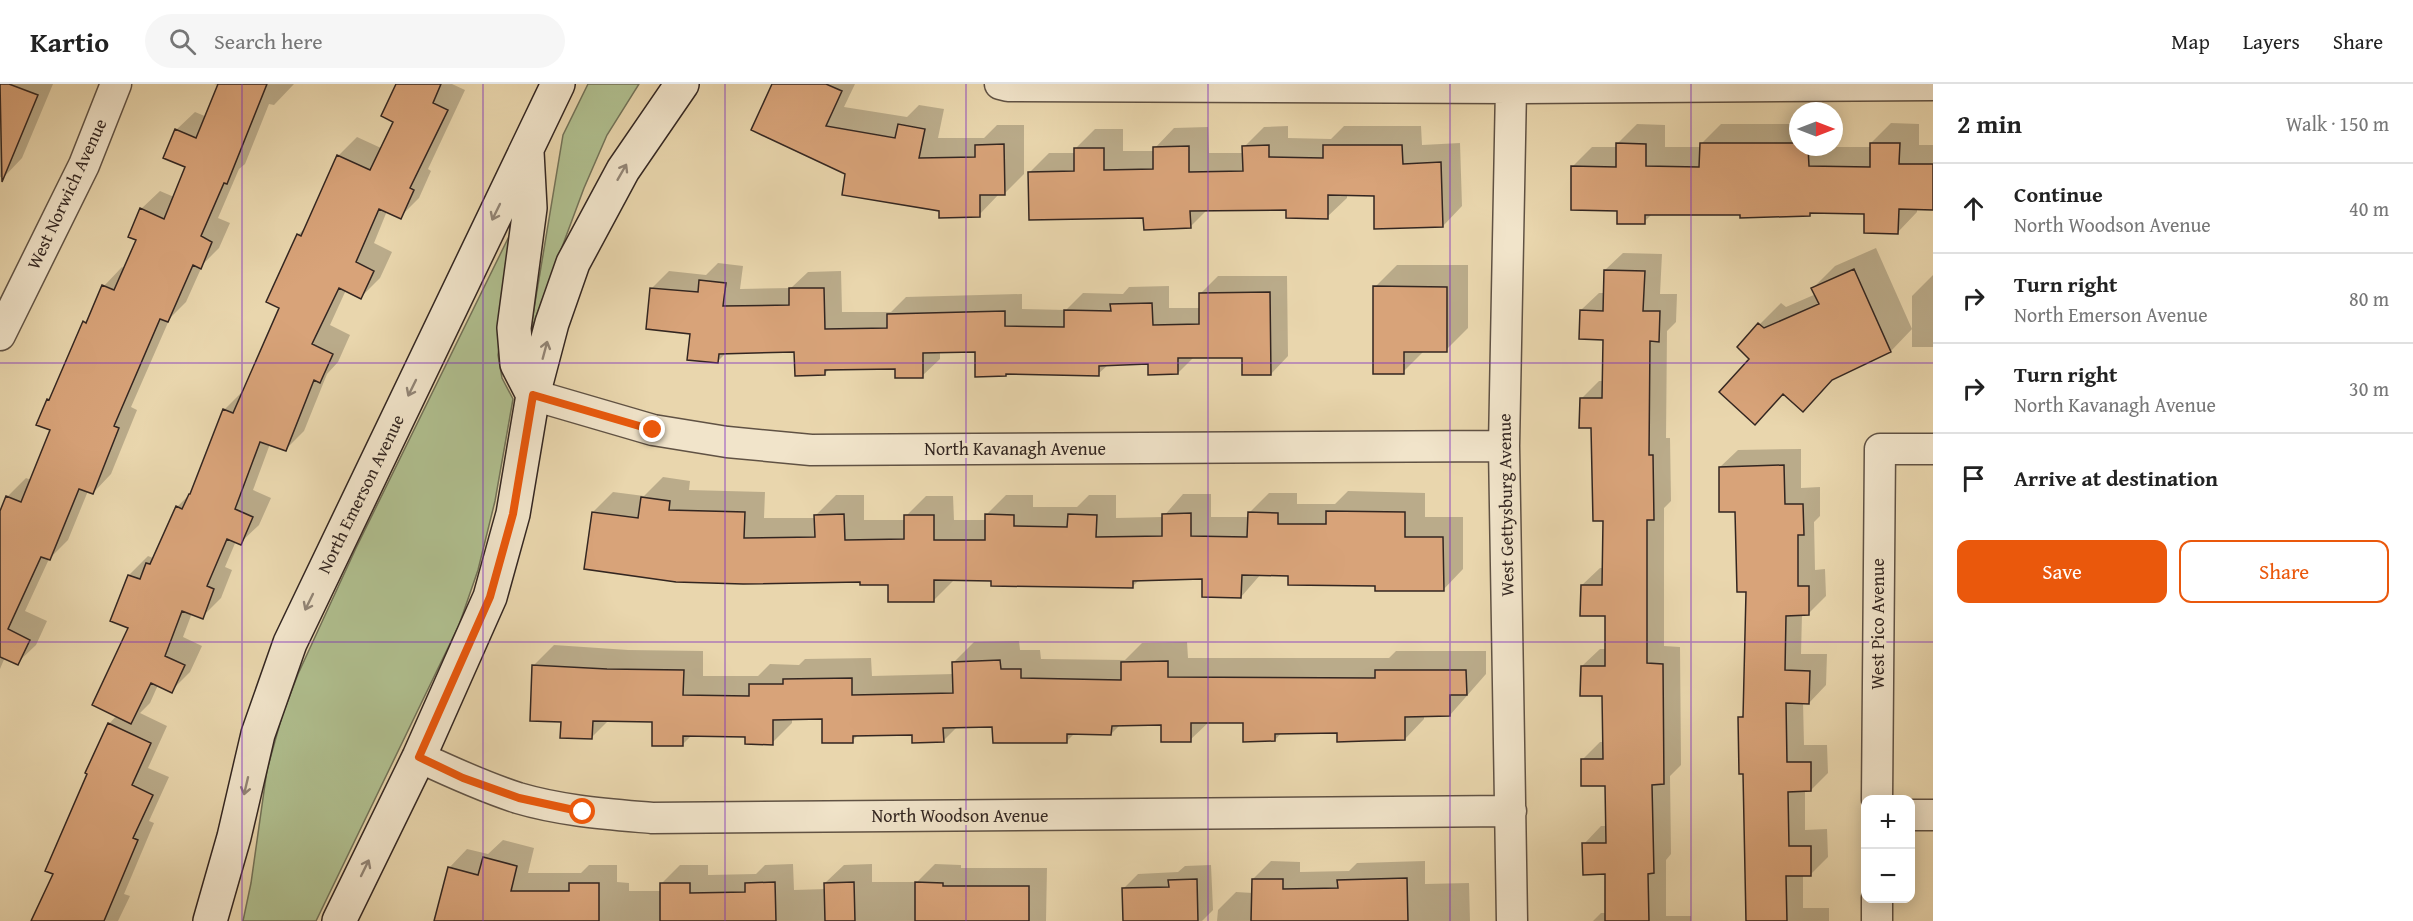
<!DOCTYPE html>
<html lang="en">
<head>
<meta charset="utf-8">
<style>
	:root { --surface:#fff; --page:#f6f6f6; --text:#222; --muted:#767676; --line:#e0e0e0; --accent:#ea580c }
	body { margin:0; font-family:"Gentium Book Plus",serif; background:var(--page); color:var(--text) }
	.controls { position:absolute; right:18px; bottom:18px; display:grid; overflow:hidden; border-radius:12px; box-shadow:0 3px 15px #0003 }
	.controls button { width:54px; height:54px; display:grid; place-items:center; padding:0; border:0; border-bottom:2px solid var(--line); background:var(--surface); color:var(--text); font:30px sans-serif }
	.compass { position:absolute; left:1789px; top:18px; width:54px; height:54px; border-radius:50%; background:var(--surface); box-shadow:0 3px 15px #0003; rotate:90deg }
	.stop { position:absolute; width:18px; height:18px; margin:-14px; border:4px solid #ea580c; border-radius:50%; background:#fff }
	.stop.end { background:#ea580c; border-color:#fff; box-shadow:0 2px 6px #0008 }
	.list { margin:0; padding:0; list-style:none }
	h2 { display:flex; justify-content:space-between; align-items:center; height:78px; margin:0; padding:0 24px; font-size:26px }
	h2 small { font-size:20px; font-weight:400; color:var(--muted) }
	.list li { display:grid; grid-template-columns:39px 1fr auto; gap:18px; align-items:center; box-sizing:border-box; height:90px; padding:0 24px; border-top:2px solid var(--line) }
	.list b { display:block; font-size:22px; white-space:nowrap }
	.list p { margin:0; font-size:20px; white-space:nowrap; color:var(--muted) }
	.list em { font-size:20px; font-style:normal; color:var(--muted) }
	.actions { display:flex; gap:12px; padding:18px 24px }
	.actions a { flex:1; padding:14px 0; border:2px solid var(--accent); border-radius:12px; text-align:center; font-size:21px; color:var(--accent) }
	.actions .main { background:var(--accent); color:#fff }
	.icon { flex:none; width:33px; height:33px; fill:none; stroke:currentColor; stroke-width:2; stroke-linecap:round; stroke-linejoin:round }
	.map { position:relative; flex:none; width:1933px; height:837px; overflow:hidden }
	header { display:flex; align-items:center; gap:36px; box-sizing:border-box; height:84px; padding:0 30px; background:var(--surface); border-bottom:2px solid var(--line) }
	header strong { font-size:28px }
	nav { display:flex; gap:33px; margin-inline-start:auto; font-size:21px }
	.search { width:420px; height:54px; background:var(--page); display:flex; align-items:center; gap:15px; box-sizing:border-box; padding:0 21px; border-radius:33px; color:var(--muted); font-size:22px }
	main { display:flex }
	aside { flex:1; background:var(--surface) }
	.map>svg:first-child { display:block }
	.green { fill:#b0bf8f; stroke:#727258; stroke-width:1.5 }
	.shadow { fill:#0003 }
	.building { fill:#d8a379; stroke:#332621; stroke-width:1.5 }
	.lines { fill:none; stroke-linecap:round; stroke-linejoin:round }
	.street-casing { stroke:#605244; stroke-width:33 }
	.secondary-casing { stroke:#332621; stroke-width:36 }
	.street { stroke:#f1e4ca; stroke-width:30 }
	.secondary { stroke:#f1e4ca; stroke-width:33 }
	.oneway { stroke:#928576 }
	.route { stroke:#ea580c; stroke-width:8 }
	.grid { fill:none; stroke:#7b2cbf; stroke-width:1.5; stroke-opacity:0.55 }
	.labels { text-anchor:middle; stroke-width:6; stroke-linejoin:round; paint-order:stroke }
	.street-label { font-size:18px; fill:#332621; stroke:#f1e4ca }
</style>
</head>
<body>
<header>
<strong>Kartio</strong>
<div class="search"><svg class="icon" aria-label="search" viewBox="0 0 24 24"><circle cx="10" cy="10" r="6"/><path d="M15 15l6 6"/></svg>Search here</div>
<nav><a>Map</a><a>Layers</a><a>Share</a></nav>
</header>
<main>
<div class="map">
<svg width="1933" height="837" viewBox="0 0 1933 837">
	<rect width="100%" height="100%" fill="#e9d6ad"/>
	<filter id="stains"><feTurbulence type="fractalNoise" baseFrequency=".00333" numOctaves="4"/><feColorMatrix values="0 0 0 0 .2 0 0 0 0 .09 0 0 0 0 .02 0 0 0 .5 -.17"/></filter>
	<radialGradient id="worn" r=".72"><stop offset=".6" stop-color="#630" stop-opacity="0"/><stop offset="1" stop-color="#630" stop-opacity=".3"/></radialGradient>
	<path class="green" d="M588,0H639L607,51L584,104L530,249L563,51Z
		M520,130L498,271L502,294L513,315L495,417L478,486L459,541L316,837H243L251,799L267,686L282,632L298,590L356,464Z"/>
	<path class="shadow" d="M0,0H53L22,74L3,94L0,93Z
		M214,0H294L274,21L269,20L245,80L239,85L218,134L230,139L219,164L203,180L186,218L170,234L131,323L137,326L111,390L93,409L88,407L68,456L49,475L25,527L47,537L36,561L17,579L5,573L0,585V431L8,412L26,394L31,396L52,345L48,316L54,310L85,238L91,232L104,202L122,183L125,185L138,155L141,125L160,107L174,113L187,82L176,46L195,28L207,33L219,2Z
		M398,0H452L465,6L428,85L431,87L419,114L400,133L387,127L374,159L392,168L380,194L361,213L346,206L330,241L350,251L338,278L327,290L304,347L285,366L270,360L253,406L271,414L259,441L240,459L236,457L225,483L232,486L221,514L202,533L192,529L183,553L202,562L190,588L171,607L158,601L150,619L140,629L167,642L148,684L169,693L149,737L154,739L124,810L130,812L118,837H33L55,789L109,640L117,631L130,543L129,491L148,472L153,474L177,423L193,407L224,326L243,307L281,223L298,151L306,143L338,72L357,53L381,64L395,37Z
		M774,0H855L844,23L907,33L919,21L944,25L938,54H984L997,41H1024V90L1004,110H999L979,131L940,126L847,89Z
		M1891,39L1919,40V61H1933V124H1917V128L1898,148L1865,129L1813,127L1810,131L1653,129L1644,138L1619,125L1572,83L1592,63H1617V60L1637,40L1665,41V63H1701V60L1721,40H1798V63H1871V59Z
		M1288,42V54L1331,55L1344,42H1421L1422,61L1460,59L1462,122L1443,142L1375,111L1347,110V114L1327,133L1287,124L1208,125L1190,143L1145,132L1029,89L1049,69H1075V65L1095,45H1123V67H1155V64L1174,44L1208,43L1209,69H1244V63L1264,43Z
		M1876,164L1912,245V212L1933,191V263H1912V245L1891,267L1784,309L1755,339L1751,274L1760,240L1781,219L1786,223L1816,210L1813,204L1835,182Z
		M1623,169L1662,170L1660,210H1677L1676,238L1667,247L1666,354H1670L1671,417L1664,424V562L1680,563L1681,681L1670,692L1671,770L1666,776V832H1691V837H1593L1601,829H1607L1606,789L1584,760L1601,742H1607V700L1582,676L1600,658H1604L1603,611L1582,582L1600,565H1607V531L1582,501L1600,484H1604L1605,435L1593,343L1581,315L1599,297H1604L1605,254L1581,226L1599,209H1605V186Z
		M718,179L743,182L740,205L791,204L808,188L841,187L842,228H891L906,213L1022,210V225L1066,226L1083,209L1123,210L1129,203L1169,202V224H1200V210L1218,192H1287L1288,272L1271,290L1243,272L1194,273L1178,289L1149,278L1109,280L1098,290L1007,289L1006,291L976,266L940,267V275L922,292L897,284H830L825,290L796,267L727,268L717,278L652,204L669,187L706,191Z
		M1397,181H1468V244L1446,266H1425L1403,288L1375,203Z
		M1801,365V404L1820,403V432L1814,438L1815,486L1825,485L1826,512L1809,529L1802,530L1801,570H1827L1826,601L1809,619L1803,618L1804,661H1827L1828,689L1811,706H1805V746L1827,745L1828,773L1811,790L1803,791V824H1829V837H1747L1744,688L1740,634L1744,630L1748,507L1736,426L1720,383L1738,366Z
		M663,393L690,397L689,406L765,408L764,434H816V431L836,411H864V436H906V432L926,412H953L954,436H986V431L1006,411H1033V423H1077L1089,411H1116V434L1163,433L1183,410H1211V433H1249V429L1269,409H1297V420H1335L1348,407L1425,409V433H1463V485L1443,506L1290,491L1261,490L1241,513L1204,494L1140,495L1133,502L992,495L954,496L934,516L890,499L861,497L593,428L613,408L644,412Z
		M1019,557L1020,566H1040L1041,575L1125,576L1142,559L1187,558L1188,574H1389L1396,567H1486V590L1450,631H1424V635L1405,655L1339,648H1282L1275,656L1244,638H1209L1190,656L1163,640L1120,641L1111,650L1075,649L1067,657L994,642L957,643L943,657L913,649L859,650L852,657L823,634H792V639L772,659L746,651L693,650L682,661L654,636H609L591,654L562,637L534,581L554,561L628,566L703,567V592H758L770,580L799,581L805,575L871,574L872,592L954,590V578L974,558Z
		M503,756L534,764L528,789H581L589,781H617V798L629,799V807H661V800L680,781H708V791L756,790L765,781L793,780L794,806L826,805L825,799L844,781L872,780V798H917L935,780L961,781V784H1047L1046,837H435L449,784L467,765L488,770Z
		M1271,777L1300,778V788L1349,787L1357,779L1425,777V800L1469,799L1470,837H1217L1218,826L1236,808L1253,809V795Z
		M1211,781L1213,826L1202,837H1124L1123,805L1138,790L1178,788L1185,782Z"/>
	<path class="building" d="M0,0H9L38,11L2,98Z
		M218,0H267L227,100L224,99L201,152L212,158L201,185L193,181L168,238L160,235L114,342L119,344L93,410L79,405L50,476L41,473L8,545L30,556L18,581L0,573V427L6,412L21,418L50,346L36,341L47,315L49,316L83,237L86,239L102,201L114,206L136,156L128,153L140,124L164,135L185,83L163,74L175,45L196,54Z
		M396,0H441L433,19L448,26L410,104L414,106L401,135L379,125L356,178L374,187L361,215L339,204L312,260L333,270L320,299L314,296L286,367L260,358L235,425L253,433L241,461L227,455L207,502L214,505L203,535L182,527L165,572L185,581L172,609L151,599L131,640L92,621L128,544L110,537L128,491L140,495L146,479L150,480L176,422L182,425L189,410H190L223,325L233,329L279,224L266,218L297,150L301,152L337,71L370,86L393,38L381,32Z
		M772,0H826L842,7L826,42L895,54L898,40L925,45L919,74L975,73V61L1004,60L1005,111H980V133L939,134V127L842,111L845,90L751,46Z
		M1616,59L1646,60V82L1699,83L1700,59H1798V63H1808L1809,82L1870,83V59H1900L1899,80H1933V126L1899,125L1898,150L1864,149V130L1810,129V132L1740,134V131H1645V140H1617V127L1571,126V82L1616,83Z
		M1269,61V73L1323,74V61H1402L1403,80L1441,78L1443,143L1374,145V112L1328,111V135L1286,134V126L1190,127L1191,144L1144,146L1143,134L1029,136L1028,88L1074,87V64H1104V86L1153,85V63L1189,62V88L1243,87L1242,62Z
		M1854,185L1891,268L1832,296L1803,328L1783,310L1755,341L1719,308L1749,275L1737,263L1758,239L1764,244L1819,220L1811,204Z
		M1604,186L1645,187L1643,227H1660L1659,258L1650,257L1649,371H1653L1654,436H1647V579L1663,580L1664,700L1652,701L1654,789L1648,790L1649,837H1605V790L1583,791L1582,759H1606L1605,702H1581V675H1603L1602,612H1580L1581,582H1605V532H1580L1581,501H1602L1603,437H1593L1591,344H1579L1580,314H1602L1603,256L1579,255L1580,226L1603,227Z
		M699,196L726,199L723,222L789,221V204H824L825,245L887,244V230L1005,227V242L1064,243V226L1111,227L1110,220L1152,219L1153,241L1199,240V209L1270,208L1271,291H1242V274H1178V290L1148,291V280L1099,282V292L1006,290V292L975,293V268L923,269V294H895V285L825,286V291L795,292L794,268L719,270L718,279L687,276L690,250L646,245L650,204L698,208Z
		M1373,202L1447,203V268H1404V290H1373Z
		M1784,381L1785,420H1803L1804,451H1798V502H1809V531L1786,532L1785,586L1810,587L1809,620L1786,619L1787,678H1811V707L1788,708L1789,762H1811V792H1786L1787,837H1746L1743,690H1739L1738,633H1743L1746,508H1737L1735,428H1719V383Z
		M641,413L670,417L669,426L745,428L744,454L815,453L814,431L844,430L845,456L904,455V431H934V456H985V430L1014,431V442L1067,443L1068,430L1097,431L1096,453L1162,452V430L1191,429V452L1247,453L1248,428L1278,429V440H1326V427L1405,428V453H1443L1444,507H1375V502L1288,501V492L1242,491L1241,514L1202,513V495L1133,497V504L991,502V497L934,496V518H888V501H860V498L743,500L676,498L584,485L592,428L638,434Z
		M1000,576L1001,585H1021V594L1121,596V578L1168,577V593L1375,594V586H1466L1467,611H1450V632L1405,633V656L1366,657L1337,658V649L1275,650V657L1243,658V639H1191V658H1161V641L1112,642L1111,651L1067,650V659H993L992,643L943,644L944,658L912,659V651L853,652V659H822V635L773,636V661L745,660V653L683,652V662H652V638L593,637L592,655L560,654L561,638L530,637L532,581L607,585L684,586L683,611L749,612V600H783V595L852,594V611L953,609L952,578Z
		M108,639L151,659L132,701L153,711L133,754L138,756L104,837H31L53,790L45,787L87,690L85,689Z
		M483,773L517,782L511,807H569V799H599V837H434L448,783L478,791Z
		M1407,794L1408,837H1251L1252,795H1283V805L1338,804L1337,796Z
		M1197,795L1198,837H1123L1122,804L1169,803L1168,796Z
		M775,798L776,837H660V799H690V809L745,808V799Z
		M854,798L855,837H825L824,799Z
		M915,798L943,799V802H1029V837H915Z"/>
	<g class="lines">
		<g class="street-casing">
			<path id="street" d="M1000,0L1008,2L1511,4L1933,1
				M1511,4L1504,362L1512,837
				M0,251L84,81L116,0
				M533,311L653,346L727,358L811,366L1504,362
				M419,673C451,688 484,703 518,714C562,727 607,730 652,734L1511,727
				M1877,716L1880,365H1933
				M1910,731H1933
				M1877,814V837"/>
		</g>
		<g class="secondary-casing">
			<path id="secondary" d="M527,68L530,124L514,244L517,280L533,311
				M210,837L234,753L258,650L290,559L558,0
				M339,837L419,673L490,513L513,430L533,311L552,239L573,179L623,86L682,0"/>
		</g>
		<use href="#street" class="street"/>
		<use href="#secondary" class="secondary"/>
	</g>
	<defs><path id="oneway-shaft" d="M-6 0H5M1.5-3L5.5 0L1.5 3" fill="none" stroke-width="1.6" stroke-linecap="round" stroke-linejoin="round" transform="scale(1.5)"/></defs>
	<g class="oneway">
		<use href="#oneway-shaft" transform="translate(622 88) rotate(-60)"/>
		<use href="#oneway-shaft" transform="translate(496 128) rotate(116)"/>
		<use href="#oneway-shaft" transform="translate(545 266) rotate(-75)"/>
		<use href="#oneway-shaft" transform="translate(412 304) rotate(116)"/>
		<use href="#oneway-shaft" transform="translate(309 518) rotate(116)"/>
		<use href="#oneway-shaft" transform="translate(246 702) rotate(103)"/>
		<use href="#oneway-shaft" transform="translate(365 784) rotate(-64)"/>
	</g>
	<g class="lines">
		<path class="route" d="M583,728L519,714L463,694L419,673L490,513L513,430L533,311L653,346"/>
	</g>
	<path class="grid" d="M242,0V837M483,0V837M725,0V837M966,0V837M1208,0V837M1450,0V837M1691,0V837M0,279H1933M0,558H1933"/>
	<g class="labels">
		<g class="street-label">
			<text transform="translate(67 110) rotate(-65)" y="6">West Norwich Avenue</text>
			<text x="1015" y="371">North Kavanagh Avenue</text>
			<text transform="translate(361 410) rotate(-64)" y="6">North Emerson Avenue</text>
			<text transform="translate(1506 421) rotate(-91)" y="6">West Gettysburg Avenue</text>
			<text transform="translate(1878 540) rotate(-90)" y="6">West Pico Avenue</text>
			<text x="960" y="738">North Woodson Avenue</text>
		</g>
	</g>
	<rect width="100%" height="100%" filter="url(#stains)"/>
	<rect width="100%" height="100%" fill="url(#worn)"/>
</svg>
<div class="controls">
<button>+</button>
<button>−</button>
</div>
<svg class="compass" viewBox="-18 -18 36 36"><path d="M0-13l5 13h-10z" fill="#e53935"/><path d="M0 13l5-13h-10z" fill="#767676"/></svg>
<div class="stop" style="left:583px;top:728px"></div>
<div class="stop end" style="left:653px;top:346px"></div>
</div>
<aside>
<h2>2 min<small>Walk · 150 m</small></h2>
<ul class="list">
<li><svg class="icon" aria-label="ahead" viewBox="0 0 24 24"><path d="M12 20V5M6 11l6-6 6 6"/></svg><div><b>Continue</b><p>North Woodson Avenue</p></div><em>40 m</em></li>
<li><svg class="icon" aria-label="right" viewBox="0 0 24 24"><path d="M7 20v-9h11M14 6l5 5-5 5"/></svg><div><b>Turn right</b><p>North Emerson Avenue</p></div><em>80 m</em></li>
<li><svg class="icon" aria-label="right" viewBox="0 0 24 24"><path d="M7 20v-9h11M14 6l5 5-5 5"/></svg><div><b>Turn right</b><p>North Kavanagh Avenue</p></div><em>30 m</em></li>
<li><svg class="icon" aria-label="arrive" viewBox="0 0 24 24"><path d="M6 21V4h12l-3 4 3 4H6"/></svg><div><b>Arrive at destination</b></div></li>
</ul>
<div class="actions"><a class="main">Save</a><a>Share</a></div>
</aside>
</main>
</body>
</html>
